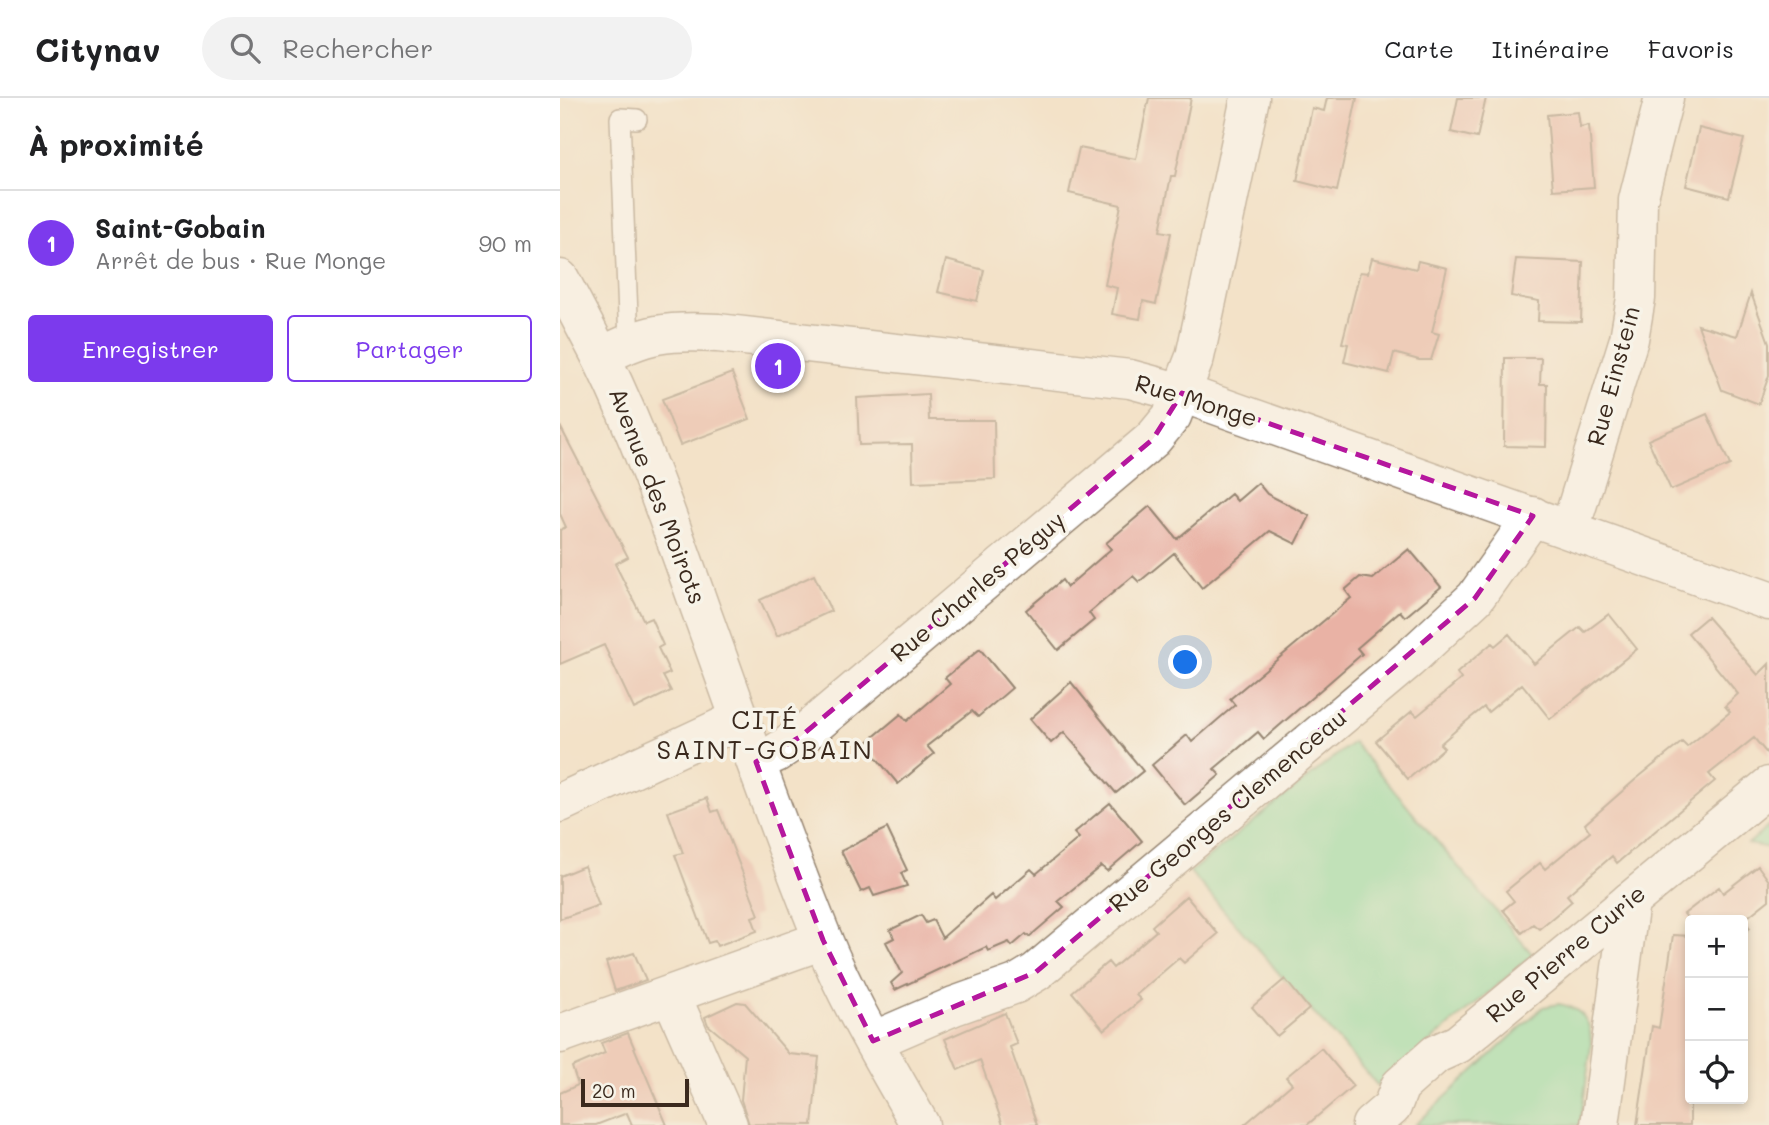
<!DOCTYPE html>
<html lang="fr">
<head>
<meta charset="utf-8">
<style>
	:root { --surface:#fff; --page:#f2f2f2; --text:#202124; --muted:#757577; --line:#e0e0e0; --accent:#7c3aed }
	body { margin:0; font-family:Mali,sans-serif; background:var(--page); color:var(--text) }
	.controls { position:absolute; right:21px; bottom:21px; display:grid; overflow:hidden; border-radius:7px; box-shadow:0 4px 10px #0003 }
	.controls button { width:63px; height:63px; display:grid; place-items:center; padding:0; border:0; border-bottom:2px solid var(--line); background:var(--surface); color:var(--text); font:35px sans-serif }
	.scale { position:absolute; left:21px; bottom:18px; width:108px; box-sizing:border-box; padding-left:7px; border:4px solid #3b2a1e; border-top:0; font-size:19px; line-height:24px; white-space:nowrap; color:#3b2a1e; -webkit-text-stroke:5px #f7f3e8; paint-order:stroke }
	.you { position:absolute; left:626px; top:565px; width:24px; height:24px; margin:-18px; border:5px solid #fff; border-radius:50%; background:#1a73e8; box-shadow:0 0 0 10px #1a73e833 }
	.badge { display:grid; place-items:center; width:46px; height:46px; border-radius:50%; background:var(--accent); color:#fff; font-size:23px; font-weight:700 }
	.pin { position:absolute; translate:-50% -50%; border:4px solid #fff; box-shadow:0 2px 7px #0006 }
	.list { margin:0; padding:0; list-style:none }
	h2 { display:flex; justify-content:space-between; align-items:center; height:91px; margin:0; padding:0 28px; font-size:30px }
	h2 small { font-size:23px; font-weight:400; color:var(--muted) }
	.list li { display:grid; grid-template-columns:46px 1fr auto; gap:21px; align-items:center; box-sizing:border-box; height:105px; padding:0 28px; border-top:2px solid var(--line) }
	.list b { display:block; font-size:26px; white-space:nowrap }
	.list p { margin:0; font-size:23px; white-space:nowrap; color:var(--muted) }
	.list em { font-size:23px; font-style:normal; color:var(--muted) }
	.actions { display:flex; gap:14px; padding:21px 28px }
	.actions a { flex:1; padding:16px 0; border:2px solid var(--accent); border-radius:7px; text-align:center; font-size:24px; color:var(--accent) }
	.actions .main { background:var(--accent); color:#fff }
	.icon { flex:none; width:38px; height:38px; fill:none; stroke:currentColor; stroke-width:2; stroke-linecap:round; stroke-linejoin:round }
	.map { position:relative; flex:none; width:1209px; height:1027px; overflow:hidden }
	header { display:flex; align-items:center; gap:42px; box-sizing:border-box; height:98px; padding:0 35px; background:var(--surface); border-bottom:2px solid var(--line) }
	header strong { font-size:33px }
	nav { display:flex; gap:38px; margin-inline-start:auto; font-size:24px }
	.search { width:490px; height:63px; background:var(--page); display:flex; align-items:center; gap:18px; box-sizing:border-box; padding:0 24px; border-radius:38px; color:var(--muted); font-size:26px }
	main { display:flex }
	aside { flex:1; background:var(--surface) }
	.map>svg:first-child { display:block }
	.green { fill:#85dfa4; stroke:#608461; stroke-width:2 }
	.building { fill:#e9b2a5 }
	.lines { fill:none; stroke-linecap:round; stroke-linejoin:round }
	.service-casing { stroke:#978673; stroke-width:22 }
	.minor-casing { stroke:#978673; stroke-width:41 }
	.tertiary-casing { stroke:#978673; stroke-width:41 }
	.service { stroke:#fff; stroke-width:19 }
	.minor { stroke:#fff; stroke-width:38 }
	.tertiary { stroke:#fff; stroke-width:38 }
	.marked { fill:none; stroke:#b5179e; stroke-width:5; stroke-dasharray:14 9; stroke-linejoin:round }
	.labels { text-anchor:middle; stroke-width:7; stroke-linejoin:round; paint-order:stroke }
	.street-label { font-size:24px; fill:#3b2a1e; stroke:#f7f3e8 }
	.neighbourhood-label { font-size:26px; letter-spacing:2px; fill:#3b2a1e; stroke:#f7f3e8 }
</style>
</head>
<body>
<header>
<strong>Citynav</strong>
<div class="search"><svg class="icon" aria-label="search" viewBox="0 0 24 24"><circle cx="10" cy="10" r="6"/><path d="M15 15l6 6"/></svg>Rechercher</div>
<nav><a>Carte</a><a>Itinéraire</a><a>Favoris</a></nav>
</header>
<main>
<aside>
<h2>À proximité<small></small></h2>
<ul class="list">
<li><span class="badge">1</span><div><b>Saint-Gobain</b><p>Arrêt de bus · Rue Monge</p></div><em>90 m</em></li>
</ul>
<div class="actions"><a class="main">Enregistrer</a><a>Partager</a></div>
</aside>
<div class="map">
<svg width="1209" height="1027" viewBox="0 0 1209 1027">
	<rect width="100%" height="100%" fill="#f7f3e8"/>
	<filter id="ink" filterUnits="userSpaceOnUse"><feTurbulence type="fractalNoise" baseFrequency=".0143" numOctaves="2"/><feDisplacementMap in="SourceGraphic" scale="14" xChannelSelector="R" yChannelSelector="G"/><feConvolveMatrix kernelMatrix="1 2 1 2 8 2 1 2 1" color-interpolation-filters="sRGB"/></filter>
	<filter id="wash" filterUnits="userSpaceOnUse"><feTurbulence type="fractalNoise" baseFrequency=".00686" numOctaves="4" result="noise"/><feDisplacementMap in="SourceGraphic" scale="28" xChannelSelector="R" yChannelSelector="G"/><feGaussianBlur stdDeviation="1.57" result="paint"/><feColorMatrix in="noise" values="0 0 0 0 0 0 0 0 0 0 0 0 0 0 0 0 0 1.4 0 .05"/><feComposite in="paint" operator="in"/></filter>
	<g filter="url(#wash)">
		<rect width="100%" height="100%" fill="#f3e2c8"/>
		<path class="green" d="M793,644L973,857L818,988L630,774Z
			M1209,728V750L1188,746Z
			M999,906C1039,913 1032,946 1027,977C1025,994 1022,1010 1020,1027H855L983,909Z"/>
		<g id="blocks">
			<path class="building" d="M589,0H631L615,78H611L600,133L611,135L596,206L583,203L580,221L552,216L557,190L545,187L561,107L509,95L519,50L576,61Z
				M767,0H797L777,93L737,83L752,10L764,13Z
				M898,0H926L917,40L891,34Z
				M1018,14L1020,29L1029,27L1034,89L993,92L987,17Z
				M1139,30L1184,41L1169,99L1126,88Z
				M812,160L856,171L858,163L887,170L872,234L879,236L871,262H859L834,255L829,275L784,264L788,246L782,245L800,174L808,175Z
				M956,161L1023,164L1021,224L978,223L979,203L951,198Z
				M386,162L424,172L417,203L378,194Z
				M1191,195L1209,245V277L1199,306L1162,292L1138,227L1177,238Z
				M945,260H981L980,286H987L986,349L944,348Z
				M172,275L190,321L120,347L102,301Z
				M368,296L369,322H434L435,381L353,384L352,346L299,347L297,300Z
				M1147,316L1170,367L1111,392L1088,342Z
				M0,328L68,459L55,466L84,523L91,520L103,547L98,550L110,575L103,578L111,593L74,611L44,547L0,566V432L6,429L0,416Z
				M698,385L707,396L750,418L736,446L710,433L642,490L614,455L579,484L573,478L549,498L529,515L534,522L498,552L466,512L502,482L507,489L551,451L546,445L590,408L617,441L671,396L677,403Z
				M849,451L881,489L845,519L840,513L797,550L802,556L704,641L698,634L654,671L660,677L625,707L592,667L627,637L632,644L675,607L670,601L791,500L785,492L800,479L813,481Z
				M254,477L271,513L217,538L200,502Z
				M1049,516L1077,551L990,621L962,586L928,614L924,609L903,626L880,646L884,650L848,681L816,643L852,613L857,618L880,599L901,581L897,575L932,545L935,548L949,536L974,566L1020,529L1025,534Z
				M1147,519L1198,577L1209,566V658L1194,640L1149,676L1155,683L1057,765L1052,758L1007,797L1012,803L997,816L979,831L973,826L962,835L943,812L954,803L946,793L980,765L985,771L1030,734L1025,726L1075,682L1122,644L1127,649L1170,614L1165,608L1178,596L1128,535Z
				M420,551L452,590L418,619L412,613L367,648L374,656L338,686L305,646L341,616L347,623L390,586L385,580Z
				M511,584L583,673L556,695L504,634L491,645L470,621Z
				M147,700L152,714L158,712L199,817L192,819L197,833L157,848L155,843L148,845L115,757L123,755L108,714Z
				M550,705L582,743L547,773L541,768L498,803L504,809L469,839L466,836L452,848L449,844L428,853L426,849L335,892L331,885L342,875L326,844L334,840L330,832L361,817L366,825L373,822L382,840L431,797L435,802L471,771L476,776L519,740L514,735Z
				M327,730L347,772L341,775L347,788L314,798L310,790L301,794L281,753Z
				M24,768L39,807L0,821V778Z
				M1198,768L1209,783V802L1184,822L1190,830L1183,836V822L1130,823L1124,816L1159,789L1163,795Z
				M626,798L658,836L624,865L619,860L576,897L581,902L544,932L512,894L548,864L553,870L596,833L592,828Z
				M1113,837L1130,838V1027H1077L1092,928L1099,930Z
				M74,855L86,882L55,893L46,864Z
				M725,881L749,911L717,938L692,909Z
				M177,904L185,905L229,956L259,959L252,1027L189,1026L181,1002L185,958L148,927L145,919Z
				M445,915L457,946L450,949L477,1027H443L420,962L398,972L385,941Z
				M68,935L107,1027H72L67,1015L36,1027H0V995L18,987L12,969L45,955L41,945Z
				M761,950L793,988L747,1027H684L732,986L726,979Z"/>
		</g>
	</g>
	<g filter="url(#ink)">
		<use href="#blocks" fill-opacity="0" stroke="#978673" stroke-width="2"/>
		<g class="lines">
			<g class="service-casing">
				<path id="service" d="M69,243L60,20L77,21"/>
			</g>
			<g class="minor-casing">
				<path id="minor" d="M0,181L41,259
					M1010,431L1069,241L1076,200L1078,102L1104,0
					M196,664L216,655L240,639L593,341L612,318L635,259L690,0
					M0,705L180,621
					M111,897L168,1027
					M0,936L263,842
					M313,943L394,908L456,886L476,874L848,562L915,500L973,418
					M1040,1027L1070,803"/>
			</g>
			<g class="tertiary-casing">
				<path id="tertiary" d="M360,1027C326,966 288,904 262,839C218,731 180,620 140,510C110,425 81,341 41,259C85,235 108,232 158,235L570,281L622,295L1209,503
					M811,1027L832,1009L840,988L876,956L898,946L1209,688"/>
			</g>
			<use href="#service" class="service"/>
			<use href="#minor" class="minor"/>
			<use href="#tertiary" class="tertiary"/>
		</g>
	</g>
	<path d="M0 0H1209V1027H0ZM622,295L973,418L915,500L476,874L313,943L263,842L196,664L240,639L593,341Z" fill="#f3e2c8" fill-opacity=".55" fill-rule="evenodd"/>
	<path class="marked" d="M622,295L973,418L915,500L476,874L313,943L263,842L196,664L240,639L593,341Z"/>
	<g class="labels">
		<g class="street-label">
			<text transform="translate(1054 278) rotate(-75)" y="8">Rue Einstein</text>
			<text transform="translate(636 303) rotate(17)" y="8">Rue Monge</text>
			<text transform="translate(97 398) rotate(69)" y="8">Avenue des Moirots</text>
			<text transform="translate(418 489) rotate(-40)" y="8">Rue Charles Péguy</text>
			<text transform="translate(668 713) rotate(-40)" y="8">Rue Georges Clemenceau</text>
			<text transform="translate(1006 856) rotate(-40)" y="8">Rue Pierre Curie</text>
		</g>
		<g class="neighbourhood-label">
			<text x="205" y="631">CITÉ<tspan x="205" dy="30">SAINT-GOBAIN</tspan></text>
		</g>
	</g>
</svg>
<div class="controls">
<button>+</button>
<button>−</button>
<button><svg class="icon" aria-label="locate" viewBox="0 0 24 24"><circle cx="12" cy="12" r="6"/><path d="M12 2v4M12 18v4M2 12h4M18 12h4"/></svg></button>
</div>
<div class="scale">20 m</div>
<div class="you"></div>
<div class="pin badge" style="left:218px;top:268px">1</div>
</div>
</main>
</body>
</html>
